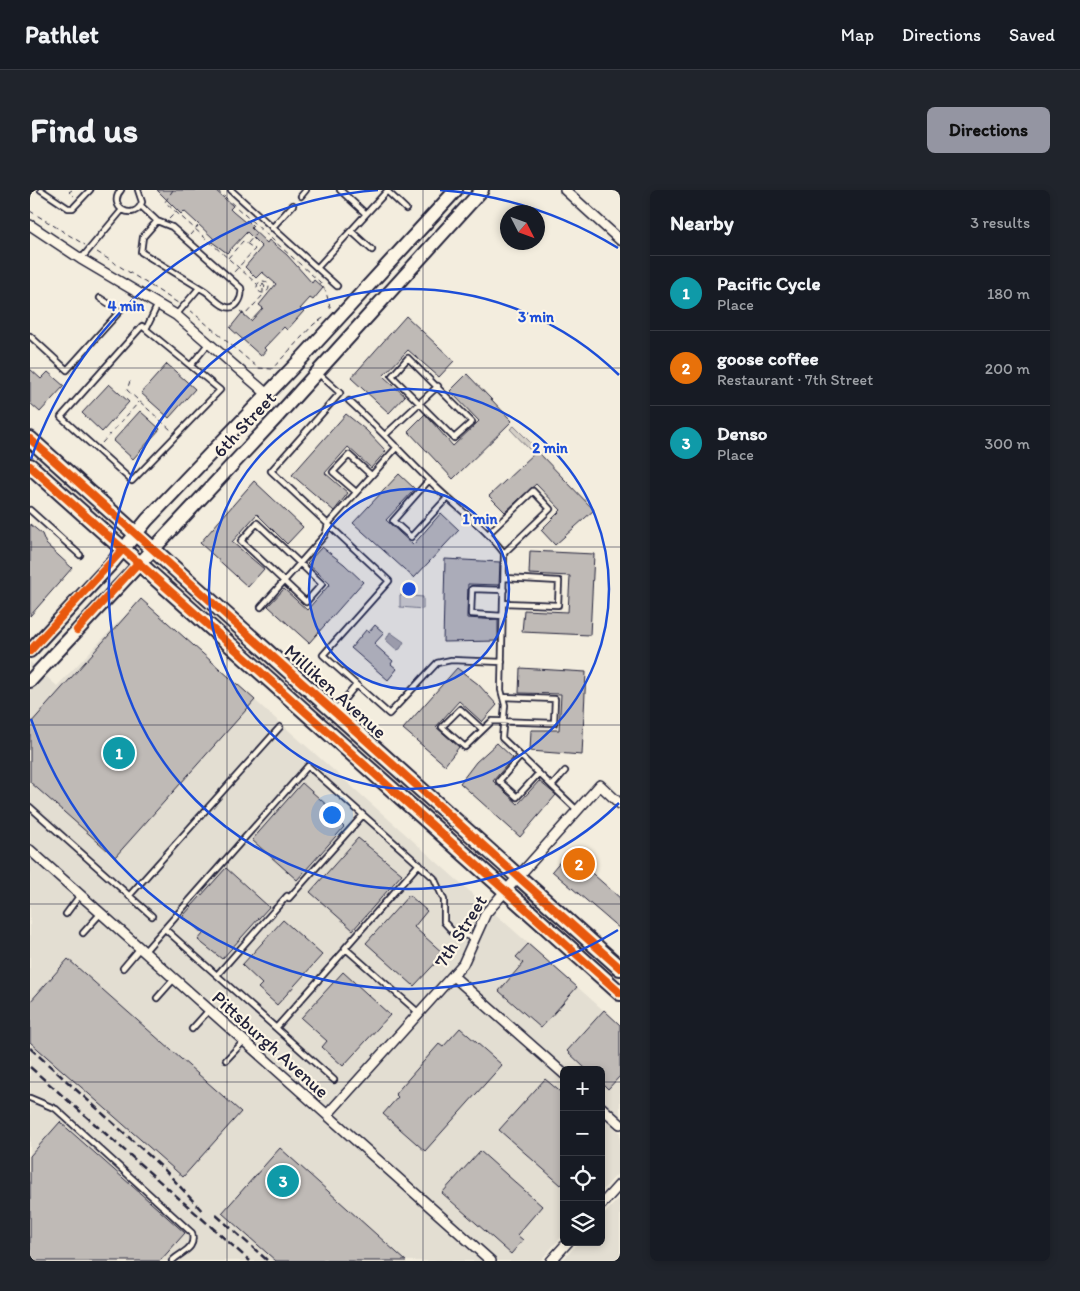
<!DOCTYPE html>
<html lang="en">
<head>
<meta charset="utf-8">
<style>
	:root { --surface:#171b24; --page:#20242c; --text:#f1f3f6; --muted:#9ea1a6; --line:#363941; --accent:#9495a2 }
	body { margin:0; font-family:Itim,sans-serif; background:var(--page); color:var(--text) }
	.controls { position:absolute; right:15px; bottom:15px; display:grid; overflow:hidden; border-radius:8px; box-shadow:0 2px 8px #0003 }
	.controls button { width:45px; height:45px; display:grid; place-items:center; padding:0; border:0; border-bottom:1px solid var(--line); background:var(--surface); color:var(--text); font:25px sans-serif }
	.compass { position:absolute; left:470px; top:15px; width:45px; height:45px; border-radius:50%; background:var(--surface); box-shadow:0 2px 8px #0003; rotate:132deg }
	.you { position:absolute; left:301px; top:624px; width:18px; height:18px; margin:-12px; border:4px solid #fff; border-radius:50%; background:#1a73e8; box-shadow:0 0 0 8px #1a73e833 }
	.badge { display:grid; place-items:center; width:32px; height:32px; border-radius:50%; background:var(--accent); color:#fff; font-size:16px; font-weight:700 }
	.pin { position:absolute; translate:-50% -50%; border:2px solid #fff; box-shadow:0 1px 5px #0006 }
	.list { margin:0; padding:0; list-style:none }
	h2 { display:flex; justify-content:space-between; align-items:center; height:65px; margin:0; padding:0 20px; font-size:21px }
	h2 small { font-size:16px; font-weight:400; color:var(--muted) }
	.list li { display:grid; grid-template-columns:32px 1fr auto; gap:15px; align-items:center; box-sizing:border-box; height:75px; padding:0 20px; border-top:1px solid var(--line) }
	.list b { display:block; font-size:19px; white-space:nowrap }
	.list p { margin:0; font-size:16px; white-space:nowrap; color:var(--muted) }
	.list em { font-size:16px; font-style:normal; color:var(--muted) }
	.icon { flex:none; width:28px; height:28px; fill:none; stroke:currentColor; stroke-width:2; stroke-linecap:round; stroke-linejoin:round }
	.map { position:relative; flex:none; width:590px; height:1071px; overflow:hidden; border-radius:8px }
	header { display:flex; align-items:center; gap:30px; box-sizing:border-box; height:70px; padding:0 25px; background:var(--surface); border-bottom:1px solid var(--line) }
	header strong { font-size:24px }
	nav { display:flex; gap:28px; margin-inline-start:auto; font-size:18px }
	.intro { display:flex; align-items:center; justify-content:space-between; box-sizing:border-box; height:120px; padding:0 30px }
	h1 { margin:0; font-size:35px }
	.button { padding:12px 22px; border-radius:8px; background:var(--accent); color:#111; font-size:18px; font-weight:700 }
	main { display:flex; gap:30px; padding:0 30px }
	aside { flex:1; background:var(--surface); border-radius:8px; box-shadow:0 2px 8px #0003 }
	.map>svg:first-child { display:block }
	.built { fill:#e3ded2 }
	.green { fill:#d4cfc6; stroke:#7b7880 }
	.water { fill:#aca7a6; stroke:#75727b }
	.building { fill:#bfbab6; stroke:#22223b }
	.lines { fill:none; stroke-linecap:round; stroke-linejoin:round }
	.service-casing { stroke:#22223b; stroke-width:8 }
	.minor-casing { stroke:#22223b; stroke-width:12 }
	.secondary-casing { stroke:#22223b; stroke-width:16 }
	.primary-casing { stroke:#22223b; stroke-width:18 }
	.path { stroke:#22223b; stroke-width:1; stroke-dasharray:5 4; stroke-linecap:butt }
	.service { stroke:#fcf5e5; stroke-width:4.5 }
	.minor { stroke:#fcf5e5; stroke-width:9 }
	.secondary { stroke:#fcf5e5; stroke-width:12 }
	.primary { stroke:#fcf5e5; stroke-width:14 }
	.rail { stroke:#22223b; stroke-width:2.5; stroke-dasharray:8 4; stroke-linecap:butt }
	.cycleway-casing { stroke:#fcf5e5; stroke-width:11 }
	.cycleway { stroke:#e8590c; stroke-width:8 }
	.grid { fill:none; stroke:#22223b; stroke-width:1; stroke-opacity:0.55 }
	.ring { fill:none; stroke:#1d4ed8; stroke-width:2.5 }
	.labels { text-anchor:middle; stroke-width:4.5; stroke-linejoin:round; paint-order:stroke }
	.street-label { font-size:19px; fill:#22223b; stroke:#fcf5e5 }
	.centre { fill:#1d4ed8; stroke:#fcf5e5; stroke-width:2.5 }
	.ring-label { font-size:15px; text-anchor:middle; font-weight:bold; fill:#1d4ed8; stroke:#fcf5e5; stroke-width:4.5; stroke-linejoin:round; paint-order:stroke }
</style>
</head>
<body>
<header>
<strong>Pathlet</strong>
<nav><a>Map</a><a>Directions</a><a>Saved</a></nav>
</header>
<div class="intro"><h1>Find us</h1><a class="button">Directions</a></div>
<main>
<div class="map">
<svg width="590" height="1071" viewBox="0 0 590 1071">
	<rect width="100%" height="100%" fill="#f3edde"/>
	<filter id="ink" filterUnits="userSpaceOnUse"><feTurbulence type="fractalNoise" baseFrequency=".02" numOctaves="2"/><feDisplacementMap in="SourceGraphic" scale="10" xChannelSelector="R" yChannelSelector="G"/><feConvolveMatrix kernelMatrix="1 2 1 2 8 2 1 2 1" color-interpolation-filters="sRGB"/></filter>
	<g filter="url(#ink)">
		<path class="built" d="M111,409L590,835V929L582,936L590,943V981L571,1002V880H534V1044L510,1071H0V472L27,496Z
			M590,1007V1071H532L549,1052H571V1028Z"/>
		<path class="green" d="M484,236L504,256L500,260L480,239Z
			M370,405L393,407V419L370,417Z"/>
		<path class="water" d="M360,442L374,452L370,459L367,460L356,450Z"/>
		<path class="building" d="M127,0H185L203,16L200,19L203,22L215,32L217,30L223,36L221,38L237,53L239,50L257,65L282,93L284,90L293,98L283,110L280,108L270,119L274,121L257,140L254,137L234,158L236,160L231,166L200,138L212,123L221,131L233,118L229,115L246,94L232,82L226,88L215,77L232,57L217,42L197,63L182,52L184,49L167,33L154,21L151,24Z
			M376,126L424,171L409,187L378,160L353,186L375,206L359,223L321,188Z
			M137,174L165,199L139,228L111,203Z
			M0,179L11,189L18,182L34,196L10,222L0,213Z
			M437,184L482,231L423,289L378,241L395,224L423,256L449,231L420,201Z
			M79,194L99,212L72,242L52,223Z
			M110,221L130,239L103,269L83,251Z
			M316,224L336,240L356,261L341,278L318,257L295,283L318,303L304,321L262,285Z
			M507,261L564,320L525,355L511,340L531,320L506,294L475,322L459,306Z
			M369,284L385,299L356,330L383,355L411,323L429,340L384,388L323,333Z
			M224,291L273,337L257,354L227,324L202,352L234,379L218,397L170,353Z
			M0,334L12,344L16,354L42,378L0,426Z
			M292,357L314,374L333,392L279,453L238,416L254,399L277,420L300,394L277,373Z
			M500,361L564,364L560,445L492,442L494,420L538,422L540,386L499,384Z
			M415,369L470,372L469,395L438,394L437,424V428L468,430V451L413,452Z
			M111,409L225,510L85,667L0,592V534Z
			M345,435L354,443L344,454L363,471L361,474L367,479L358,490L321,458L336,440L339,442Z
			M427,478L448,494L467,515L452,532L429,511L420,521L406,537L429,557L415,575L373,539Z
			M490,478L556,482L552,565L500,561L501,540H529L531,504L489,503Z
			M467,553L483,568L463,591L488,614L509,591L526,605L490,647L430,593L446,572Z
			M272,593L299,617L296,621L314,637L267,690L222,650Z
			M328,648L372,684L323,740L280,702Z
			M538,662L590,708V739L522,681Z
			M196,678L239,717L192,769L168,750L173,744L153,726Z
			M379,705L397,721L384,737L414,764L384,796L336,753Z
			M253,730L292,765L247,815L228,798L232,794L212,775Z
			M498,754L547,797L511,838L469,801L493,773L486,767Z
			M38,769L211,922L153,987L0,852V812Z
			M313,782L360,825L313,876L292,857L297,851L271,828Z
			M574,820L590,835V886L578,899L571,892V880H557L537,861Z
			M430,838L472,875L395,961L353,924L368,907L365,904L409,854L413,857Z
			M515,889L534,905V992L531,995L469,940Z
			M30,932L155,1043L130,1071H0V966Z
			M250,958L376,1071H246L192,1023Z
			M450,961L512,1016L487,1045L493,1050L481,1064L412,1003Z"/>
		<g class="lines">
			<g class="service-casing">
				<path id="service" d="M11,0L38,18H43L60,0
					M91,0C76,17 105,33 112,12L108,0
					M201,0L307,96
					M310,0L336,24
					M271,6L276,0
					M111,16L127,31L142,37L211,98C213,108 206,122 194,116C187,113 181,105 175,101C154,88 132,75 111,62L113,47L127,31
					M242,38L263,15
					M321,41L342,60
					M51,69L92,20
					M287,78L357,1L376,19
					M146,125L169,98
					M112,136L190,200L102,291L31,227Z
					M116,139L128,114
					M0,146L37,180L90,121L70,108
					M378,168L442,232L424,248L362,186Z
					M161,175L179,153
					M288,183L310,203L241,281L359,391L293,465L359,524L407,473L421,470L472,472
					M319,211C350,239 378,270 407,298C430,320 455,338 474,363L471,500L475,515L472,548L547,620
					M355,245L408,196
					M399,290L363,331L381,347L417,308
					M326,302L303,282L319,265L341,285
					M0,320L50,365
					M227,333L292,394L276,412L211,351Z
					M458,344L503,301L520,319L474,363
					M474,413L528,415L529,391L475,388
					M231,417L295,345L298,334L367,257
					M473,426L441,424L442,399L474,400
					M305,521L326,495
					M452,539L430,519L412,537L435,557L462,531L524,533L525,509L473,507
					M490,567L469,591L487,607L508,584
					M522,596L535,581
					M0,617L122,726
					M99,706L250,537
					M259,708L333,625
					M36,724L50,705
					M135,739L246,838L316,759L389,823
					M53,743L71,723
					M315,758L389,674
					M114,762L278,576L404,688L414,710V732L423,742L444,748
					M93,778L110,758
					M187,785L257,706
					M127,808L144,789
					M246,838L304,890
					M162,839L179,820
					M196,870L214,851
					M0,908L26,919L162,1043C166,1060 152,1061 142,1071"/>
			</g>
			<g class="minor-casing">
				<path id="minor" d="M535,0L590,50
					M0,35L51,69L146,125L237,204
					M0,660L461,1071
					M423,786L534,884
					M571,917L590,934
					M297,925L433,774L456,723L570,595L590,614
					M571,1015L590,994
					M521,1071L538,1052"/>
			</g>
			<g class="secondary-casing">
				<path id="secondary" d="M0,461L83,372L117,330L271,169L426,0
					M0,491L245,229L452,0"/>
			</g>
			<g class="primary-casing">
				<path id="primary" d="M0,249L590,778
					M0,276L590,803"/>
			</g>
			<path class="path" d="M42,0L39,2L44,6
				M143,0L135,12L146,22
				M187,0L290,92L296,102L301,121
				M0,21L55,55
				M139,29L146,22L227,94
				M160,45L168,36
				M218,53L230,39
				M67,62L148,113
				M198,68L213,51L225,59L204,82
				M227 97a6 6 0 1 1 12 0a6 6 0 1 1-12 0Z
				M233,94L235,97L233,99L231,97Z
				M160,120L228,178L242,179L284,134L295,127
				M210,121L215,125L233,105V99
				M100,191L97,200L141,240
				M72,253L109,212"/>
			<use href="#service" class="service"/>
			<use href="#minor" class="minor"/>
			<use href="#secondary" class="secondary"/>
			<use href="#primary" class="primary"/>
			<path class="rail" d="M0,858L134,979L174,1023
				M0,877L220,1071
				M186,1025L238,1071"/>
			<g class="cycleway-casing">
				<path id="cycleway" d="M0,249L590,778
					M0,276L590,803
					M47,440L109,372
					M0,461L93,359"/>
			</g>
			<use href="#cycleway" class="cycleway"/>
		</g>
	</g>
	<path class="grid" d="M197,0V1071M393,0V1071M0,178H590M0,357H590M0,535H590M0,714H590M0,892H534M571,892H590"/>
	<circle cx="379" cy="399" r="100" fill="#1d4ed8" fill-opacity=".12"/>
	<g class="ring">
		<circle cx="379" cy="399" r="100"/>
		<circle cx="379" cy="399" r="200"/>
		<path d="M589 613A300 300 0 1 1 589 185"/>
		<path d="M588 740A400 400 0 0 1 1 529M1 269A400 400 0 0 1 348 0M410 0A400 400 0 0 1 588 58"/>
	</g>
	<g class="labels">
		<g class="street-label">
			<text transform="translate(214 234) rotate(-47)" y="7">6th Street</text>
			<text transform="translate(306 501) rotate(42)" y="7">Milliken Avenue</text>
			<text transform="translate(430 741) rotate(-58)" y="7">7th Street</text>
			<text transform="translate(241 854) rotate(42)" y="7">Pittsburgh Avenue</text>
		</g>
	</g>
	<circle cx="379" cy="399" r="8" class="centre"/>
	<g class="ring-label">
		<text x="96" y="121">4 min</text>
		<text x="506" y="132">3 min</text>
		<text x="520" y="263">2 min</text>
		<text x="450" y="334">1 min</text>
	</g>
</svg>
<div class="controls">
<button>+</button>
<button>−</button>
<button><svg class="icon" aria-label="locate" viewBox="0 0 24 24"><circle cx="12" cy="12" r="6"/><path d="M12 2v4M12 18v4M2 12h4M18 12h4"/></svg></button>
<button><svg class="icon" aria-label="layers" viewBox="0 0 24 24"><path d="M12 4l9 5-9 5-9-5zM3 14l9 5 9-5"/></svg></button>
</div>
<svg class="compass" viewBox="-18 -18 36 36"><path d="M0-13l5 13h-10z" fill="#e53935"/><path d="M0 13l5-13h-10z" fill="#9ea1a6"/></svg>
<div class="you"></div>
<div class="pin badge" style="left:89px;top:563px;background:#0f9aa8">1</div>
<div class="pin badge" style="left:549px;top:674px;background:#e8710a">2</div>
<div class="pin badge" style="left:253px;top:991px;background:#0f9aa8">3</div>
</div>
<aside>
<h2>Nearby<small>3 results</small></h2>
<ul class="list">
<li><span class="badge" style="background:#0f9aa8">1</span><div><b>Pacific Cycle</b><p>Place</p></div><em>180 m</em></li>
<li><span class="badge" style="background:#e8710a">2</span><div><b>goose coffee</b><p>Restaurant · 7th Street</p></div><em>200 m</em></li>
<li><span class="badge" style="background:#0f9aa8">3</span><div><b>Denso</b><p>Place</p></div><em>300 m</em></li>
</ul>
</aside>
</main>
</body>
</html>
